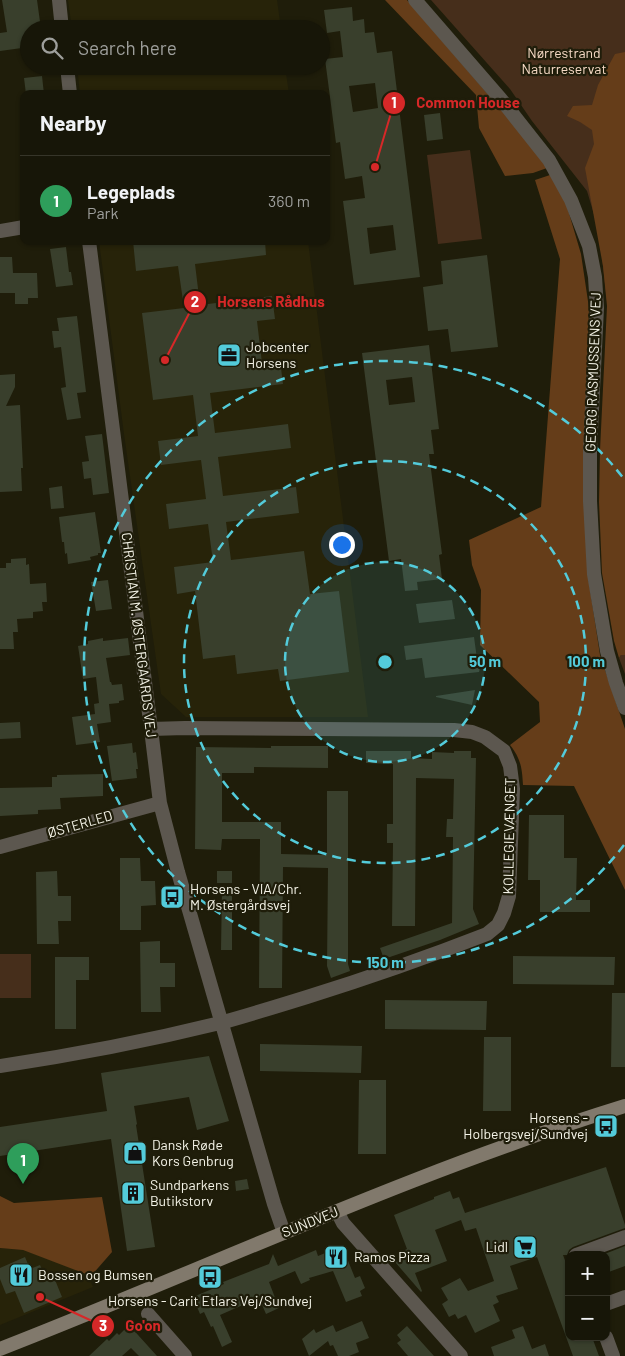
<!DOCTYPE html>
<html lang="en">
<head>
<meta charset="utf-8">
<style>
	:root { --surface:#171608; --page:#242316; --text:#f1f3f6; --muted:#9e9f9c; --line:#363529; --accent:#53cbda }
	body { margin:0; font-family:Barlow,sans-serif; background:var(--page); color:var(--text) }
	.controls { position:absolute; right:15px; bottom:15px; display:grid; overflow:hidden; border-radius:10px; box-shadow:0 1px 4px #0004 }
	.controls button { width:45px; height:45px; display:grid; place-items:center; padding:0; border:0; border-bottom:1px solid var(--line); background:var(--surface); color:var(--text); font:25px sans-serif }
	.you { position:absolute; left:341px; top:544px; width:18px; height:18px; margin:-12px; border:4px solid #fff; border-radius:50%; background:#1a73e8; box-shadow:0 0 0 8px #1a73e833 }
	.badge { display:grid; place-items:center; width:32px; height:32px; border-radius:50%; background:var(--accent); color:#fff; font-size:16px; font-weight:700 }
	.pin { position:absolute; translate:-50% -41px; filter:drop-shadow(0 1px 2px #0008) }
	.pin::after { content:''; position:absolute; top:26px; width:18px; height:15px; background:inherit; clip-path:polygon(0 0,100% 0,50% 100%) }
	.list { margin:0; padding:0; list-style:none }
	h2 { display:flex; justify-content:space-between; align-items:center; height:65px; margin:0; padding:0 20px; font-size:21px }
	h2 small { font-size:16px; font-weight:400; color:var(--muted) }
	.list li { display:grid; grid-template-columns:32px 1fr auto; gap:15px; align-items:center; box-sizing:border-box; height:90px; padding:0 20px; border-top:1px solid var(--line) }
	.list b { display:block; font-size:19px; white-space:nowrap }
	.list p { margin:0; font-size:16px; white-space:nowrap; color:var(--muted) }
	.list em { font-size:16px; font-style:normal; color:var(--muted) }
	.icon { flex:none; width:28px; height:28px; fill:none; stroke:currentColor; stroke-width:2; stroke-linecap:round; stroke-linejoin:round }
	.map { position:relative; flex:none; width:625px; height:1356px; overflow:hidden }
	.search { position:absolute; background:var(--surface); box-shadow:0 1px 4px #0004; left:20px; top:20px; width:310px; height:55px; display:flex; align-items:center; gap:12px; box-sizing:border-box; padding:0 18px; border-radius:28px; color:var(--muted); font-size:19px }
	.panel { position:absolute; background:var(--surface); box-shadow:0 1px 4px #0004; left:20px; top:90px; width:310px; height:155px; border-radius:10px }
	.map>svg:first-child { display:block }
	.built { fill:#272309 }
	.green { fill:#462e1b }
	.forest { fill:#653d19 }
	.building { fill:#393f2c; fill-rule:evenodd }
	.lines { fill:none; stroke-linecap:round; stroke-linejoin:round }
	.minor { stroke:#5c574f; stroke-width:14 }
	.tertiary { stroke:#5c574f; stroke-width:14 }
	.secondary { stroke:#81796c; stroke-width:14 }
	.ring { fill:none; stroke:#53cbda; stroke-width:2.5; stroke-dasharray:9 6 }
	.labels { text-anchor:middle; stroke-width:4.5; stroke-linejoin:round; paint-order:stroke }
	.park-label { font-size:14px; fill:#f5d9c4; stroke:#1f1d0a }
	.poi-label { font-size:14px; fill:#f5f4e8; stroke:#1f1d0a; text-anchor:start }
	.street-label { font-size:14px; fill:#f5f4e8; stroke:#1f1d0a }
	.centre { fill:#53cbda; stroke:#1f1d0a; stroke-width:2.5 }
	.ring-label { font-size:15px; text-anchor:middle; font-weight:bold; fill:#53cbda; stroke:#1f1d0a; stroke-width:4.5; stroke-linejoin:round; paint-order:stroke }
	.leader { fill:none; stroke:#d62828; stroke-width:2 }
	.callout-dot { fill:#d62828; stroke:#1f1d0a; stroke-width:2 }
	.mark-label { font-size:15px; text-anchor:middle; font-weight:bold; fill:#fff }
	.callout-label { font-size:15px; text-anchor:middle; font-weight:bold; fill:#d62828; stroke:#1f1d0a; stroke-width:4.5; stroke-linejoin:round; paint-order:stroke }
</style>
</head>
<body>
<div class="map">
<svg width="625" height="1356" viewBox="0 0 625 1356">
	<rect width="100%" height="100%" fill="#1f1d0a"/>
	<path class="built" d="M68,0H277L281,29H72Z
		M77,66H285L289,94H80Z
		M99,241H308L368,717H186L161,694L124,434Z
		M0,1248L23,1250L87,1273L93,1287L0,1325Z"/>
	<path class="green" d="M431,0H625V674L619,658L621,655L611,337L599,231L587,191L532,121L510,89Z
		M470,150L482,239L438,244L427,155Z
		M0,954H31V998H0Z"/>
	<path class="forest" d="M385,0H407L534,148L547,168L533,173L505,176L479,128L476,95Z
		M625,52V655H621L619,658L614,641L602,573L599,502L600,450L607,306L603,266L585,168L594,144L592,130L580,122L567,116L573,106L592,105L598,85L615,54Z
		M550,175L566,203L581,254L589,308L584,451L588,576L600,655L625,729V890L574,786L523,785C522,768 521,759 510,745L540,722L539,702L480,645L481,590L472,565L469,540L541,507L560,259L535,180Z
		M0,1196L14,1203L102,1197L112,1252L91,1276L23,1250L0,1248Z"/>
	<path class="building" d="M2,0H37L41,29H29V47L0,51V33L7,32Z
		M352,7L353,21L364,19L365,33L374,32L377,53L392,51L420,277L354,285L343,201L365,198L362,176L345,179L340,142L336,143L325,59L343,57L340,31L327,33L324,10ZM375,83L378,108L353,112L349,86ZM393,225L396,250L370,254L367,228Z
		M42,76L44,94H26L24,78Z
		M440,113L443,139L427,141L424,115Z
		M133,241H265L266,255L195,264L200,305L272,296L275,319L257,321L262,363L280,360L283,384L210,393L215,433L288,424L291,448L218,457L223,496L296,487L299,513L226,522L231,560L304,551L310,594L339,591L349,672L280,681L278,669L237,674L235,655L203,659L195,591L177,594L174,567L213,562L208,524L169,529L166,504L206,499L201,460L161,465L158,441L198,436L193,395L153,400L142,313L184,308L178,266L136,271Z
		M66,247L69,272H71L73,285L56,287L50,249Z
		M487,255L498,347L451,352L448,329L428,331L423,287L443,284L441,261Z
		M0,257H12L13,273H37L38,298H28V304H15V293H0Z
		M77,316L86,392L77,393L81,418L67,420L61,388L66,387L61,347L54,348L52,331H59L57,318Z
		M429,345L439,429L431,430L434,454H429L442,554L439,555L442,579L417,582L418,590L405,591L401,559L389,561L362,353ZM412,377L415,402L389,405L386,380Z
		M15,374V387L6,406L20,405L23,468H21L22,491L0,492V375Z
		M102,434L109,493L93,495L91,478L84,479L82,462L89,461L85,436Z
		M62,486L64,508L51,509L49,488Z
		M95,512L101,553H98V555L90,557L91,560L68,564L67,553L65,554L64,542H62L59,517Z
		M26,558V565L29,564L30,584L46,583L47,602H42L43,611L33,612V618L17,619L18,632H13L14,649H0V568H6V563H11V559Z
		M108,580L112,609L96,611L91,582Z
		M452,600L455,619L419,623L416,604Z
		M474,637L477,659L482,660L479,672L425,678L422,658L406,660L404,646Z
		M103,638V641L128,638L130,655L106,658L110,682H111L112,685L122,684L124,700L119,701V703L109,704L111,722L97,724L100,742L76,745L72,717L95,714L94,704L99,703L96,677L83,679L78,646L88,644V641Z
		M475,690L472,705L436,697V696Z
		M20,722L21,738L0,739V723Z
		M132,743L133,753L136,752L138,769H136L137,778L112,781L107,746Z
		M271,746H328V768L254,767V773H222V822H281V854L327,855V791H348V964L350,971L331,978L327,966L328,868L283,867L282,988H259L260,839H222L221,850L195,849L196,747L271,748Z
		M366,751H411V758L432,759V752L454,753V751H471V758H476L473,909L479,924L440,940L384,959L380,948L452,923L453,837H446L447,819H453L454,779L416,778L415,926H392L393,843H387V824H393V764L366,763Z
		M103,774V796L60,798L61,809L38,810V814L0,816V788L52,787V777H57V775Z
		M529,815H564V858H577L576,900H590V912H540V880H528Z
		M120,858H140L141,881H155L156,905L141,906V930H120Z
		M57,871L58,896H71V921H58L59,944H37L36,872Z
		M217,871H232V883H217Z
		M222,888H232V950H221Z
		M160,941V963H175V987H160L161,1012H141L140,942Z
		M513,956L615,957L614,985L513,984Z
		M55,957H89V980H76V1029H55Z
		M612,993H625V1067H611Z
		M385,1000L487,1001L486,1030L385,1029Z
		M484,1037H511V1111H483Z
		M260,1044L362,1046L361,1073L260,1071Z
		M209,1056L229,1121L197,1130L189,1097L134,1106L137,1124L136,1125L155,1247L127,1251L111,1139L0,1156V1127L107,1111L101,1073Z
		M359,1080H386V1154H358Z
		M606,1167L625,1225V1228L573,1247L569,1250L567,1255H563L569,1271V1337H592L599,1356H573L537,1257L510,1266L518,1289L496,1296L499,1302L493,1305L500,1321L475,1333L466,1315L458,1319L455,1314L449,1317L442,1304L448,1300L441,1288L460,1278L468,1291L494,1281L476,1228L465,1231L461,1220L435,1230L447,1261L415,1273L422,1291L421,1292L395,1262L408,1257L405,1250L407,1249L394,1215L434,1199V1197L450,1191L453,1199L459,1197L465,1213Z
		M247,1179L249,1189L236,1191L235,1181Z
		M342,1246L355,1278L360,1276L365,1288L360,1291L362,1296L346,1302L333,1271L309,1278L310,1280L301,1284L295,1271L269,1282L279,1308L266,1314L259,1298L220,1315L232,1342L222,1347L213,1326L211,1327L204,1312L200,1314L193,1297L224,1284L223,1282L269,1264L273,1254L278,1266L316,1250L318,1256Z
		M625,1246V1266L606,1273V1255H602Z
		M25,1257L30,1269L40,1265L46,1278L53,1275L62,1297L24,1313L15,1291L6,1294L0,1279V1268Z
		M362,1321L369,1338L356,1343L359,1352L349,1356H338L333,1345L330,1346L328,1341L309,1356L302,1339L314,1329L316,1333L333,1325L336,1332Z
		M129,1325L157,1356H139L131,1348L122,1356H89L107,1339L109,1341L117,1333L119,1335Z
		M407,1326L434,1356H408L397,1343L401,1340L397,1335Z
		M523,1326L532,1349L545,1344L549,1356H494L491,1347L515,1338L512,1330Z"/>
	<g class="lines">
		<path class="minor" d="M59,0L62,29
			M415,0L500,98L549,160L571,200L589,246L595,277L597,308L590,451V501L594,574L607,651L616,683L625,708
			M67,66L70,94
			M89,241L151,729L160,803L178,872L274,1204L284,1233
			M0,847L160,803
			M0,1066C74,1055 147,1041 220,1023C249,1015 278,1006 307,997C368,978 428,957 487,934L498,925L504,913L509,896L513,789L510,766L504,751L485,737L472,732L454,730L185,728L151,729
			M337,1211L343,1223L461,1356
			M576,1255L625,1237
			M606,1304L625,1297
			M148,1314L185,1356
			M606,1337L613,1356"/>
		<path class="tertiary" d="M0,231L24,227"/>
		<path class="secondary" d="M0,1349C208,1268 411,1172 625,1106"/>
	</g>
	<circle cx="385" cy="662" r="100" fill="#53cbda" fill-opacity=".12"/>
	<g class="ring">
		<circle cx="385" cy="662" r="100"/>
		<circle cx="385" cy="662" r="201"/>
		<path d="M624 845A301 301 0 1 1 624 479"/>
	</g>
	<defs>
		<g id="office-square" transform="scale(1.25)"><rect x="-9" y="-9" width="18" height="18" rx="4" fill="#53cbda" stroke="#1f1d0a"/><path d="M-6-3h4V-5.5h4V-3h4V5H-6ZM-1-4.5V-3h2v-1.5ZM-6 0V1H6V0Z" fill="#111"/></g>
		<g id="bus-square" transform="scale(1.25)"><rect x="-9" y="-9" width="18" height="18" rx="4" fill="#53cbda" stroke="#1f1d0a"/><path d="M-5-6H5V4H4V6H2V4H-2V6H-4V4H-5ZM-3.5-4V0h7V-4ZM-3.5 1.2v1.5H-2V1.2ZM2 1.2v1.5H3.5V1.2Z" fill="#111"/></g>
		<g id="shop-square" transform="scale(1.25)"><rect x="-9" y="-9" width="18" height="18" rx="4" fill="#53cbda" stroke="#1f1d0a"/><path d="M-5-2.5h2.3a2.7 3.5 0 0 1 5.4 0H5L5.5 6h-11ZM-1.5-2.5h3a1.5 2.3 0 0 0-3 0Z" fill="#111"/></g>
		<g id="building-square" transform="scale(1.25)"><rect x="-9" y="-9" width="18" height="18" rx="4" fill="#53cbda" stroke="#1f1d0a"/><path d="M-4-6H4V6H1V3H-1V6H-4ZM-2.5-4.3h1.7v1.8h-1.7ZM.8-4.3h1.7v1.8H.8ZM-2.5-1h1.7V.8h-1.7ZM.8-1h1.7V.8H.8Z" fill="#111"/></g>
		<g id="supermarket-square" transform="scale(1.25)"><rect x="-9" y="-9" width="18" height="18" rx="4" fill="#53cbda" stroke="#1f1d0a"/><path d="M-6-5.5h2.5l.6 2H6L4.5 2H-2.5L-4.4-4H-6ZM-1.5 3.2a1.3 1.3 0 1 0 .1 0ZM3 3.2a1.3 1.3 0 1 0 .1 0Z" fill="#111"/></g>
		<g id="restaurant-square" transform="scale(1.25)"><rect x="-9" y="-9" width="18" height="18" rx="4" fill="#53cbda" stroke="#1f1d0a"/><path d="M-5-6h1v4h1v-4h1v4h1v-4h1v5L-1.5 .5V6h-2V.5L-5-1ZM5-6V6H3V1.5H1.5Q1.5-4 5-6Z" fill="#111"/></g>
	</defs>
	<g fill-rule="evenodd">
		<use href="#office-square" x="229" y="355"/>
		<use href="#bus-square" x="172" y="897"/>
		<use href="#bus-square" x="606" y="1126"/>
		<use href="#shop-square" x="135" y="1153"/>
		<use href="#building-square" x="133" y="1193"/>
		<use href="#supermarket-square" x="525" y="1247"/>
		<use href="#restaurant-square" x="336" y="1257"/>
		<use href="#restaurant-square" x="21" y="1275"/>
		<use href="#bus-square" x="210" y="1277"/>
	</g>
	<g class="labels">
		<g class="park-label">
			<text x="564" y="58">Nørrestrand<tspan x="564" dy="16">Naturreservat</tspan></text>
		</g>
		<g class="poi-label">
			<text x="246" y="352">Jobcenter<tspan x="246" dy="16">Horsens</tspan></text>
			<text x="190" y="894">Horsens - VIA/Chr.<tspan x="190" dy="16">M. Østergårdsvej</tspan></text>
			<text x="588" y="1123" text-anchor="end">Horsens -<tspan x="588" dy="16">Holbergsvej/Sundvej</tspan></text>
			<text x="152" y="1150">Dansk Røde<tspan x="152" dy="16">Kors Genbrug</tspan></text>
			<text x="150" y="1190">Sundparkens<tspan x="150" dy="16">Butikstorv</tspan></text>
			<text x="508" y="1252" text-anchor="end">Lidl</text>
			<text x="354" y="1262">Ramos Pizza</text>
			<text x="38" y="1280">Bossen og Bumsen</text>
			<text x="210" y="1306" text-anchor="middle">Horsens - Carit Etlars Vej/Sundvej</text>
		</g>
		<g class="street-label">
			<text transform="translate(593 372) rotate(-88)" y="5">GEORG RASMUSSENS VEJ</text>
			<text transform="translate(139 635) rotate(83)" y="5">CHRISTIAN M. ØSTERGAARDS VEJ</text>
			<text transform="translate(80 824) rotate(-16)" y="5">ØSTERLED</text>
			<text transform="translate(509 836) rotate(-89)" y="5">KOLLEGIEVÆNGET</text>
			<text transform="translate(310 1222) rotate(-22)" y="5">SUNDVEJ</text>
		</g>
	</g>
	<circle cx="385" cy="662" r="8" class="centre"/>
	<g class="ring-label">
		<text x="485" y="667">50 m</text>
		<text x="586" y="667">100 m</text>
		<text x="385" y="968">150 m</text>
	</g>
	<path class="leader" d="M375 167L394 103M165 360L195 302M40 1297L103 1326"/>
	<g class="callout-dot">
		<circle cx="375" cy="167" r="5"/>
		<circle cx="165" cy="360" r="5"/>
		<circle cx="40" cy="1297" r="5"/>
		<circle cx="394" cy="103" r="12"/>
		<circle cx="195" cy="302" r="12"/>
		<circle cx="103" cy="1326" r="12"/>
	</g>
	<g class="mark-label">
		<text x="394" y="108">1</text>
		<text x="195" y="307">2</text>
		<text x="103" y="1331">3</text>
	</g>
	<g class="callout-label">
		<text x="468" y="108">Common House</text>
		<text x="271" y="307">Horsens Rådhus</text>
		<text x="143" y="1331">Go'on</text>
	</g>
</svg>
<div class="controls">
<button>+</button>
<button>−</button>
</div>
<div class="you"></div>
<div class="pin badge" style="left:23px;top:1184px;background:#2e9e5b">1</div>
<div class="search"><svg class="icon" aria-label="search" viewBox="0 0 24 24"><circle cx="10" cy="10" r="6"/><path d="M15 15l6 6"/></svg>Search here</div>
<section class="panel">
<h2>Nearby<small></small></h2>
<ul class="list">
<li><span class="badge" style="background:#2e9e5b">1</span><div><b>Legeplads</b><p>Park</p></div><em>360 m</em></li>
</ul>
</section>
</div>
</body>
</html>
